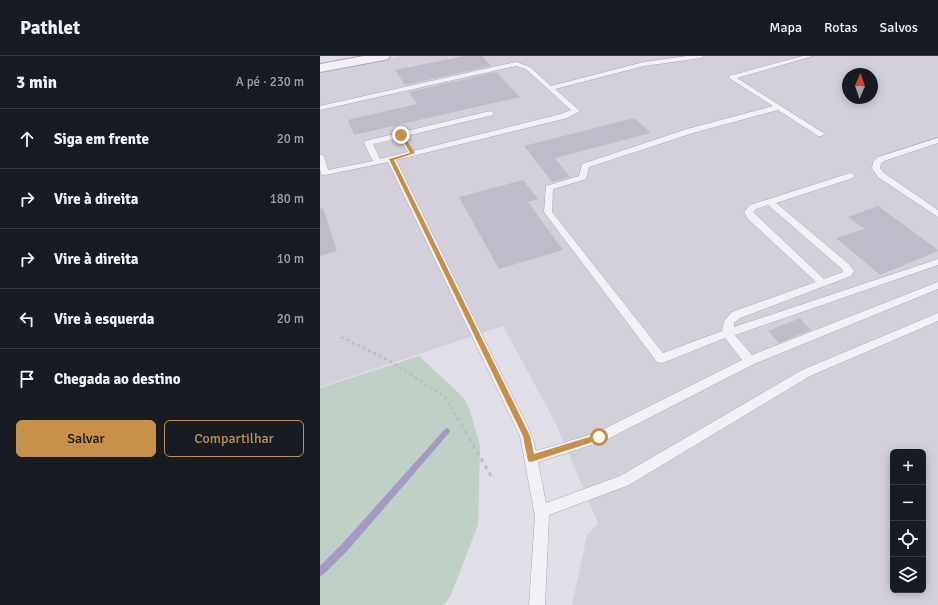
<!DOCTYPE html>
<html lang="pt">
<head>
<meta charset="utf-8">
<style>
	:root { --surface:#171b24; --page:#20242c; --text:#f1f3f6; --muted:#9ea1a6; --line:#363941; --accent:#c69048 }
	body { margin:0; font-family:Signika,sans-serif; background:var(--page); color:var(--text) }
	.controls { position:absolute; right:12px; bottom:12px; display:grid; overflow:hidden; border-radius:6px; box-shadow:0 2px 10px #0003 }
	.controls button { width:36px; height:36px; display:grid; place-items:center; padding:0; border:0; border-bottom:1px solid var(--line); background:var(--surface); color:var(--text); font:20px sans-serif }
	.compass { position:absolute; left:522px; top:12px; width:36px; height:36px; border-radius:50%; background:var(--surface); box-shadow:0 2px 10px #0003; rotate:2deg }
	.stop { position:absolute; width:12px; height:12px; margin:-9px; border:3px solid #c69048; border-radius:50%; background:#fff }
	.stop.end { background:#c69048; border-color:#fff; box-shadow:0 1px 4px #0008 }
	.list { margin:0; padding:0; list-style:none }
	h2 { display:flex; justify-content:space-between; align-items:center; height:52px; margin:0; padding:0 16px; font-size:17px }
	h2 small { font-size:13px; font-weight:400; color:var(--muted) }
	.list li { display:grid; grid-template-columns:26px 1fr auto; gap:12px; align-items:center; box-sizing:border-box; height:60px; padding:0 16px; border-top:1px solid var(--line) }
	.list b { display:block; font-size:15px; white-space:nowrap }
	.list em { font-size:13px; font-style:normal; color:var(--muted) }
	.actions { display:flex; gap:8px; padding:12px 16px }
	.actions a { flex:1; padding:9px 0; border:1px solid var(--accent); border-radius:6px; text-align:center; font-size:14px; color:var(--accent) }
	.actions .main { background:var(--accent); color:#111 }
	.icon { flex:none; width:22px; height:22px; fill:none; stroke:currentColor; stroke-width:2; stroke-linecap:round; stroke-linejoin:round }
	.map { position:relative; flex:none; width:618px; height:549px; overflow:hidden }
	header { display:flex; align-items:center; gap:24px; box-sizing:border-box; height:56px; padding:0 20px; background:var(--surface); border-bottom:1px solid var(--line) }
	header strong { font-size:19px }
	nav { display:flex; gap:22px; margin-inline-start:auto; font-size:14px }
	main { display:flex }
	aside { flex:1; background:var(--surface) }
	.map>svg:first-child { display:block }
	.built { fill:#d4d0db; fill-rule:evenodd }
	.green { fill:#bfd0c7 }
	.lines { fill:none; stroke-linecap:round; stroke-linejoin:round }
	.stream { fill:#a49ac5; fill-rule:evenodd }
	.building { fill:#c0bbc9 }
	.lane-casing { stroke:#aba7b3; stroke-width:1 }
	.street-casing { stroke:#aba7b3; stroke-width:2 }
	.path-far1 { stroke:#bfbcc5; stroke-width:2.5; stroke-dasharray:3 3; stroke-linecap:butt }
	.path { stroke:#bfbcc5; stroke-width:3; stroke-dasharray:4 4; stroke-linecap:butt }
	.lane { fill:#f2f0f5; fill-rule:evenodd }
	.street { fill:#f2f0f5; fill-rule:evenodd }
	.route { fill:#c69048 }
</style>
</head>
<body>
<header>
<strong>Pathlet</strong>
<nav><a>Mapa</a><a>Rotas</a><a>Salvos</a></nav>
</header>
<main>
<aside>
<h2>3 min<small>A pé · 230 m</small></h2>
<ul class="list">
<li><svg class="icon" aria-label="ahead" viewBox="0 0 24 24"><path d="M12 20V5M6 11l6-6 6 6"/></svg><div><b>Siga em frente</b></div><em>20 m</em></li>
<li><svg class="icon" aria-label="right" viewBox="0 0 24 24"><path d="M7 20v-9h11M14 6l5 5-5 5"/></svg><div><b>Vire à direita</b></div><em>180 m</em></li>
<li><svg class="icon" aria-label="right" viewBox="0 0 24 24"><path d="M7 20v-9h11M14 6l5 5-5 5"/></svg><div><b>Vire à direita</b></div><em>10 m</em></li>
<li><svg class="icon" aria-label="left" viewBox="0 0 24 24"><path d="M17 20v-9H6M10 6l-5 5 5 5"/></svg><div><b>Vire à esquerda</b></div><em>20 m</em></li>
<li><svg class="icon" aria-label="arrive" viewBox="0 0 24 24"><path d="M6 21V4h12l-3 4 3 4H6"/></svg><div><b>Chegada ao destino</b></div></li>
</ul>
<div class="actions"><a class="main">Salvar</a><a>Compartilhar</a></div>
</aside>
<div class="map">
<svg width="618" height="549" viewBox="0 0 618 549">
	<rect width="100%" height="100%" fill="#e0dee6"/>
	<path class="built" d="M82,0H618V549H252L267,479L278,467L235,366L183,270L0,331V17ZM528,18H552V42H528ZM573,396H603V534H573Z"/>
	<path class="green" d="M99,300L144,342L150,355L160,390L158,469L130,541L123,549H0V332Z"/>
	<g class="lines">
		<path class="stream" d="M127,372L129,373L130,375L129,377L28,494L3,519L0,520V510L22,488L125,373Z"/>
	</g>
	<path class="building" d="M145,0H162L171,10L85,29L75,14Z
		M176,16L200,41L34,79L28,64L97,48L89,36Z
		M314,62L331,77L235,102L250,121L232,126L204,90Z
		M203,124L218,143L208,146L243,194L179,213L139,141Z
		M558,150L618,194V195L560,219L516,182L545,173L528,161Z
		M3,152L17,195L0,200V153Z
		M480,262L491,274L459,287L448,275Z"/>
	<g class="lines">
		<g class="lane-casing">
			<path id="lane" d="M367,0H384L381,2L324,10L235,33L260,55L247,62L76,104L212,380L216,395L276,377L422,304L405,282L345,306L341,307L337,306L224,156L226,130L259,120L262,108L367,73L453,50L409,22V20L483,0H493L417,22L505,78L501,80H498L458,54L373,77L269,111L266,123L233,133L232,156L343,297L402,275L404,265L412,256L496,226L428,163L424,156L430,149L530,117L533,118L534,120L533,122L456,147L530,209L534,215L531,220L420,262L414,267V271L618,203V209L415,279L432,299L618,226V233L434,308L284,385L218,406L226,447L300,420L482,314L618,257V265L490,320L309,429L229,459L225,549H209L215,460L200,380L68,106L5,119H2L0,114V98L4,100L8,114L53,105L44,87L45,85L170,55L174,57L173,59L86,80L94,95L241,58L251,54L206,13L196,10L0,54V50L196,6L210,11L231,30L324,6ZM79,82L88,96L60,103L53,88ZM448,149L522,213L523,216L504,223L433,156L436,153Z
				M618,82V87L564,105L561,107L560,112L564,117L618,154V161L558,121L552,112L553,106L558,101Z"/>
		</g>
		<g class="street-casing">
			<path id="street" d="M44,0H70L68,3L64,4L0,16V8Z"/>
		</g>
		<path class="path-far1" d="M21,281L68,304L124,340L137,362"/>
		<path class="path" d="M137,361L171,420"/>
		<use href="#lane" class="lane"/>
		<use href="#street" class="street"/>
	</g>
	<path class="route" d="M80,78H83L95,97L74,104L210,380L214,398L279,378L282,379V383L211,406L208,405L203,380L69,103L90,97Z"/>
</svg>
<div class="controls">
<button>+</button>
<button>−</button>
<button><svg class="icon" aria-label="locate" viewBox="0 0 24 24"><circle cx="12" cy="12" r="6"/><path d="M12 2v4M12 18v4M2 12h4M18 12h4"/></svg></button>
<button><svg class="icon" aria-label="layers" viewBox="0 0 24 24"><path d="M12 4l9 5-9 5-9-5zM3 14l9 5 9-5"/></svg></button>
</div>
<svg class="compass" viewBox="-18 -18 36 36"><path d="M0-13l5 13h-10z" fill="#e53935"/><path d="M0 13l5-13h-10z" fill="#9ea1a6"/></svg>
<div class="stop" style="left:279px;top:381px"></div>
<div class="stop end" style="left:81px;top:79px"></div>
</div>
</main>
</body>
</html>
